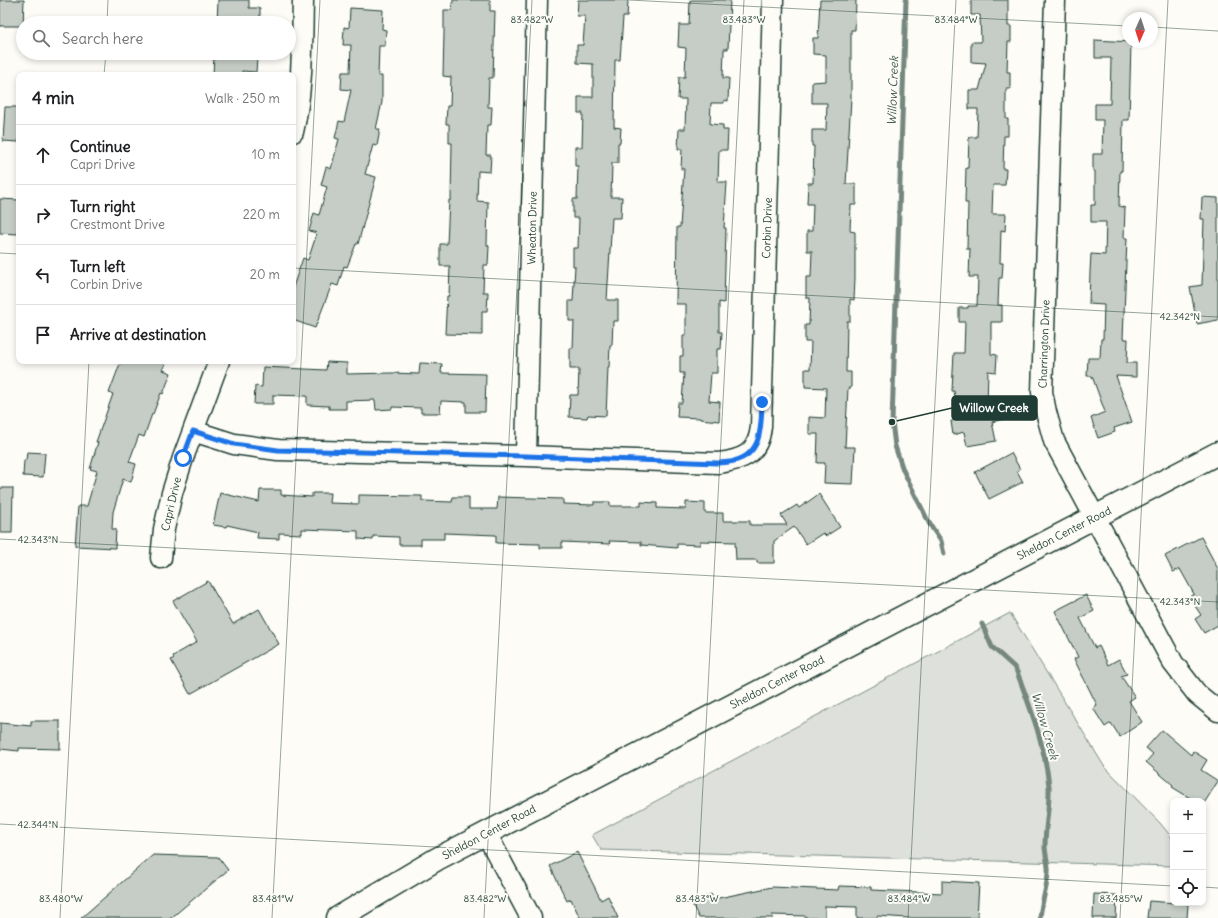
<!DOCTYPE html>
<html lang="en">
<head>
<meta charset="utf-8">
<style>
	:root { --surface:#fff; --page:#f6f6f6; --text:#202124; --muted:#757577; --line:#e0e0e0 }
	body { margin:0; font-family:Delius,sans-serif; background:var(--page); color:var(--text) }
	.controls { position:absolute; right:12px; bottom:12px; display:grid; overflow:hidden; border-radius:8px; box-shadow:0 2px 6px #0003 }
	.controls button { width:36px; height:36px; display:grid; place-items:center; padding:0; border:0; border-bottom:1px solid var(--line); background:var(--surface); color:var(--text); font:20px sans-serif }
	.compass { position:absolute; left:1122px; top:12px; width:36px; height:36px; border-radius:50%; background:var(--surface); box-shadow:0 2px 6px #0003; rotate:183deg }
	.stop { position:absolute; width:12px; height:12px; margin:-9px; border:3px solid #1a73e8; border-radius:50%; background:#fff }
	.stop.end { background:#1a73e8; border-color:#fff; box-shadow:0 1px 4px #0008 }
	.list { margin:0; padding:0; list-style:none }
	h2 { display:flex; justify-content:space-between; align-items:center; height:52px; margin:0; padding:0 16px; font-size:17px }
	h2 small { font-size:13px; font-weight:400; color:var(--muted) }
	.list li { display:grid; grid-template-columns:26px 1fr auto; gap:12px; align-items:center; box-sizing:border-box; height:60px; padding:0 16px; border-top:1px solid var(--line) }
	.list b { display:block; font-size:15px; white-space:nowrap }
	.list p { margin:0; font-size:13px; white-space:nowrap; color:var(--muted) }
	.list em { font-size:13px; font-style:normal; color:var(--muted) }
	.icon { flex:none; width:22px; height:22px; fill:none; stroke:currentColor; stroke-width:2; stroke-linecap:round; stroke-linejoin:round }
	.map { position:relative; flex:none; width:1218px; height:918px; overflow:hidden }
	.search { position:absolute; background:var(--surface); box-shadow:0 2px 6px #0003; left:16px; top:16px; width:280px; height:44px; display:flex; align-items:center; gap:10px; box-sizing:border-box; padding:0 14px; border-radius:22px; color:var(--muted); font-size:15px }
	.panel { position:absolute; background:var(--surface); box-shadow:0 2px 6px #0003; left:16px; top:72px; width:280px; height:292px; border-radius:8px }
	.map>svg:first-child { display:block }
	.green { fill:#dde0db; stroke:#7e8e88 }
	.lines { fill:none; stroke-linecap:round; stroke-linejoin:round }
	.stream { stroke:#75877f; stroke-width:5 }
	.building { fill:#c6cdc7; stroke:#1f3d34 }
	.minor-casing { stroke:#1f3d34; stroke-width:23 }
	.major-casing { stroke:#1f3d34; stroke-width:25 }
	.minor { stroke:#fdfcf7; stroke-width:20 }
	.major { stroke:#fdfcf7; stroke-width:22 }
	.route { stroke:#1a73e8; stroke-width:5 }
	.ticks { fill:none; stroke:#1f3d34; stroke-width:1; stroke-opacity:0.45 }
	.labels { text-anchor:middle; stroke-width:4; stroke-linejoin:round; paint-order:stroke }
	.street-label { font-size:11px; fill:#1f3d34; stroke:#fdfcf7 }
	.water-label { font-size:12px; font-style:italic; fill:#435c53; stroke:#fdfcf7 }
	.ticks-label { font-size:10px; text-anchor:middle; fill:#1f3d34; stroke:#fdfcf7; stroke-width:4; stroke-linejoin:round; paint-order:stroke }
	.leader { fill:none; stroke:#1f3d34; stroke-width:1.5 }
	.callout-dot { fill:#1f3d34; stroke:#fdfcf7; stroke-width:1.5 }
	.callout { fill:#1f3d34; stroke:#1f3d34; stroke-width:1.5 }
	.callout-label { font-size:12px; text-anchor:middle; font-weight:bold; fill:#fff }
</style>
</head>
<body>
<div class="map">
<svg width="1218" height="918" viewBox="0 0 1218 918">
	<rect width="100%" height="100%" fill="#fdfcf7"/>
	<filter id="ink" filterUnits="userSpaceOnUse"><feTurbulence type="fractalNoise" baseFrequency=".025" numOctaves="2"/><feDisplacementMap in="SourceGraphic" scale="8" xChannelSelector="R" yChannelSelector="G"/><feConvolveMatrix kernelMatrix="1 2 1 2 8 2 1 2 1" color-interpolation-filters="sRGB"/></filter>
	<g filter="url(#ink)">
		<path class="green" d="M1010,613L1104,766L1160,823L1173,839V866L601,850L592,835Z"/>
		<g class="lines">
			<path class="stream" d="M906,0L892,422L895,446L903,470L929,523L941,541L944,554
				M982,624L992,647L1014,667L1017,672C1031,709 1045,746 1049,786C1050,806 1045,826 1045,846C1045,855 1049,864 1048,873C1047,889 1041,903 1040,918"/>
		</g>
		<path class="building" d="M0,0H24L23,26H0Z
			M218,0H249V8H260V23H217Z
			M453,0H490V11H495L493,78H489L488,107H492L491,125H487L486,155H491L490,172L478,171L477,201L488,202L487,245L489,246L488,265H484L483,292H488L487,311H482V335L445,334L447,296H449L450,266H440V244H447L449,200H451L452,143H449V124H446L447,106H450L451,77L443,76L444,33V10H452Z
			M578,0H628L627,17H623L620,60H615L614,127L621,128L620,143H618V163H612L611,197H622L621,218H612L607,300H618V321H613L612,345H610L609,367H608L606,416L588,415L587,418L569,417L570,395H578L579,369H570V348H573L574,321H569V301H573L575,266H573V248H578L579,218H573V199H577L578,166H575V147H582L583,113H578V97H593V64L577,63V45H583L585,16H577Z
			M691,0H730L728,49H724L723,78H729L728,101L724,100V103H711L710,124L723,125V130H728L727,150H719L718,182H727L724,228H726L724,303L719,302V332H722L721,349H717V373H711L709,401L720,402L719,421L700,419V418L677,417L678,403H682L684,373H680V356H683V335H686V304H676L677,227H680L684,169H681L682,149H678L679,129H685L686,99H678L679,77H685L686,48L678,47L679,25H689L690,1Z
			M820,0H856L855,30H851V98L846,184H856V205H851L850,231L855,232V278L854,300L850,299V321H847L846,372H851V388H848L845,447H855L853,484L824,483L825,463H817L818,434H809V417L825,418L826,388L805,387V369H810L811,342H805V325H809L810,298H806V277H811L812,251H807V231H812L813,204H807L808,183H813L814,146H812V130H826L827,103H812V82L826,81V55L813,54V38H818Z
			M971,0H1008V26H1011V42H1008L1007,72H1010V89H1006V119H1008V136H1004L1003,169H1006L1005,185H993L992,214H1006L1005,231L1001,230L1000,263H1003L1002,278H999L998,305H1002V322H991V354L997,355L996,372L988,371L987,404L1000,402L1004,419L992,422L996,441L967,446L964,432L953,435L951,421L959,420L954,391H952L954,353H964L965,322H959V308H968V306H977L978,277H969L970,249H967L968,203H965L966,168H968L969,137H977L978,109H969V90H979L986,63L971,62V42H981L980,15H971Z
			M350,8L383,10L382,29L386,30L385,46H379L378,76H382V102L376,129H380L377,146L373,145L365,174L376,177L358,244H356L347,267L344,266L338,286L332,284L315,328L293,320V287L303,258L308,260L317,233L309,231L314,213L319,215L327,187L321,185L326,167L331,169L339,139L335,138L339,121L344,122L351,90L341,89L342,72H350L351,45H343L344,27L349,28Z
			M1095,40L1131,42L1129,120H1123L1122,171H1120L1119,206L1125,208L1124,238H1127L1123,339H1128L1127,363H1136V377L1116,376L1132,422L1114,428L1115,432L1098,438L1091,418L1105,412L1092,376H1087L1088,358H1100L1101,339H1103L1104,305L1089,304L1090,272L1091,254L1105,255L1106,222H1091V205H1095V171H1093V154H1102L1103,120H1095V104H1110L1111,58H1095Z
			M214,54L257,58L256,72L242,71V75H213Z
			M5,107H19V142L3,141Z
			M1202,197L1218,198V320L1197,324L1190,287L1202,285L1204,219H1201Z
			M0,199L19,200L18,234L0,233Z
			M121,361H167L163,370L171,373L163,394L161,393L153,414H152L144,437L139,435L129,462L136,464L131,482L123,479L113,512L112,529H116L115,548L75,546L78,506H87L97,471L90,469L98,442H96L113,394L109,393Z
			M327,362L347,363V374L391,373L419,374L420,363L442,364L441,373L486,374L485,412H466V402L441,401L440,413H421V408L392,407V409L376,410L375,400L346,401V409H329V406L307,405V396L273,395V404H254L255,386L262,387L263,367L326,370Z
			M27,452L45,453L43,477L23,476L24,460H26Z
			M1011,453L1020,469L1017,471L1023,482L989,499L975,472Z
			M0,488H13L12,533H0Z
			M260,490H281V495L312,497V493H330L329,503L359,504V495L422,496V501L452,502L453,497H469V509H497L498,497L563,499V504L594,505V502H610V506H641V502L657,503V508L686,509V502L705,503V513H723V521H750V525H787L781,515L797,505L799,508L819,494L840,527L826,536L823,533L806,544L794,527L774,541V563H757V560H736L735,542L700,541V545L677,544V548L641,545V542L609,541L610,544L562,542V548H540V544L496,543V535L444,533V539H421V545H399V537L373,536V540L358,539V531L302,529V534L279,533V539L257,538L258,532L227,525L226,527L213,525L220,493L259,502Z
			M1201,537L1218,569V625L1204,633L1195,619L1201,615L1189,597L1194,594L1180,569L1173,572L1165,556Z
			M208,581L233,624L259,609L279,644L190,694L171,660L174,658L173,656L197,642L173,601Z
			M1086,595L1094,611L1080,618L1095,648L1099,646L1108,665L1119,659L1127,674L1121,676L1135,697L1129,701L1142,722L1120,737L1111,723L1105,727L1093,708L1097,705L1074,659L1078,657L1055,611Z
			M31,721H60V749L19,748V751L0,749V723L31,726Z
			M1162,730L1191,755L1193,751L1207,760L1201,770L1218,781L1203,805V801H1195L1172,787L1173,785L1146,762L1153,754L1146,748Z
			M577,852L601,900L608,896L618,918H580L571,899L567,901L550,866Z
			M153,855L218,857L228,870L171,918H81Z
			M942,881L979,883L977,918H908L877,916V918H857V907L825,906V918H806V916L772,915L773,918H699L692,904L711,894L714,899L772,887L838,890L839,886L871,887V890L942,893Z
			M1094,894L1117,895L1116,918H1093Z
			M1149,901L1188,904L1187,918H1147Z"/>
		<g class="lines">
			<g class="minor-casing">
				<path id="minor" d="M1055,0L1042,392L1046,412L1054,441L1173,663L1197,694L1218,711
					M293,132C303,89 302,44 303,0
					M193,431L234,444L278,450L526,456L718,463C743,460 758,454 761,427L773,0
					M526,456L537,0
					M161,558L164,529L172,493L183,458L219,361
					M486,833L531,918"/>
			</g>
			<g class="major-casing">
				<path id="major" d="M338,918L437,859L1218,453"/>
			</g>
			<use href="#minor" class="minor"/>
			<use href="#major" class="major"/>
		</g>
	</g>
	<g class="lines" filter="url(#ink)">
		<path class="route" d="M183,458L193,431L234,444L278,450L526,456L718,463C723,462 729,463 734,461C763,454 761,425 762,402"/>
	</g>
	<path class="ticks" d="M629,0L1128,26M107,23L108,0M1152,27L1218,31M104,75L106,53M0,253L19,254M293,268L1218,317M0,539L1218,602M0,824L1173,886M1203,887L1218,888M60,918L89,361M272,918L320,0M484,918L532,0M696,918L744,0M908,918L956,0M1120,918L1168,0"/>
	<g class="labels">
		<g class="street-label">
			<text transform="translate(532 228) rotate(-89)" y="4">Wheaton Drive</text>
			<text transform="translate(767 228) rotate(-88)" y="4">Corbin Drive</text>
			<text transform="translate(1044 344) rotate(-88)" y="4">Charrington Drive</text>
			<text transform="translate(171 504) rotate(-77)" y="4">Capri Drive</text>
			<text transform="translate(1064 533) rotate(-27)" y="4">Sheldon Center Road</text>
			<text transform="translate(777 682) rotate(-27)" y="4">Sheldon Center Road</text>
			<text transform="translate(489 832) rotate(-28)" y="4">Sheldon Center Road</text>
		</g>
		<g class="water-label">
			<text transform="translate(893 91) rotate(-88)" y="4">Willow Creek</text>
			<text transform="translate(1045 726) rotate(74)" y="4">Willow Creek</text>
		</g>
	</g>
	<g class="ticks-label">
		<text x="532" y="23">83.482°W</text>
		<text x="744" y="23">83.483°W</text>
		<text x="956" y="23">83.484°W</text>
		<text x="1180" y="320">42.342°N</text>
		<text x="38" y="543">42.343°N</text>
		<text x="1180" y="605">42.343°N</text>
		<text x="38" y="828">42.344°N</text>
		<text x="61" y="902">83.480°W</text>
		<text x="273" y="902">83.481°W</text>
		<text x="485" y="902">83.482°W</text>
		<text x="697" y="902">83.483°W</text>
		<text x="909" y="902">83.484°W</text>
		<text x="1121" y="902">83.485°W</text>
	</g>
	<path class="leader" d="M892 422L952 408"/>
	<circle class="callout-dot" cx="892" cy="422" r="4"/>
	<rect class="callout" x="952" y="396" width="85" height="24" rx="4"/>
	<g class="callout-label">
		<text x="994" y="412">Willow Creek</text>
	</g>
</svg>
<div class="controls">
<button>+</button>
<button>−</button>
<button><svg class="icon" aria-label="locate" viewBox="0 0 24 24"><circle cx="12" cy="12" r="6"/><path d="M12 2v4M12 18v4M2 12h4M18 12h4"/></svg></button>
</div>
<svg class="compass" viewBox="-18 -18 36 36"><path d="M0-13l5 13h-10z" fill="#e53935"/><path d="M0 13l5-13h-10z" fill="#757577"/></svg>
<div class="stop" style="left:183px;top:458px"></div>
<div class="stop end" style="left:762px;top:402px"></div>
<div class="search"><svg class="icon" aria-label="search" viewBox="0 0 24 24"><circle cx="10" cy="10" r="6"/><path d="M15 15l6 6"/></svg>Search here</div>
<section class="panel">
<h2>4 min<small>Walk · 250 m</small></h2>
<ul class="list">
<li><svg class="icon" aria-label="ahead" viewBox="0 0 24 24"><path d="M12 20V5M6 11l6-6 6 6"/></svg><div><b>Continue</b><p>Capri Drive</p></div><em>10 m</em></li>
<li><svg class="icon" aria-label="right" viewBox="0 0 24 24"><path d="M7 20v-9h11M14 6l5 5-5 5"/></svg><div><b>Turn right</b><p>Crestmont Drive</p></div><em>220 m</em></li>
<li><svg class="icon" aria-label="left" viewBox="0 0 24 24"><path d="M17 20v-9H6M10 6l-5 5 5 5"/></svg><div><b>Turn left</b><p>Corbin Drive</p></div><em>20 m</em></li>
<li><svg class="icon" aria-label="arrive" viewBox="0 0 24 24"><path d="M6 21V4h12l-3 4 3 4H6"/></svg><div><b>Arrive at destination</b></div></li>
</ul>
</section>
</div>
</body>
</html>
